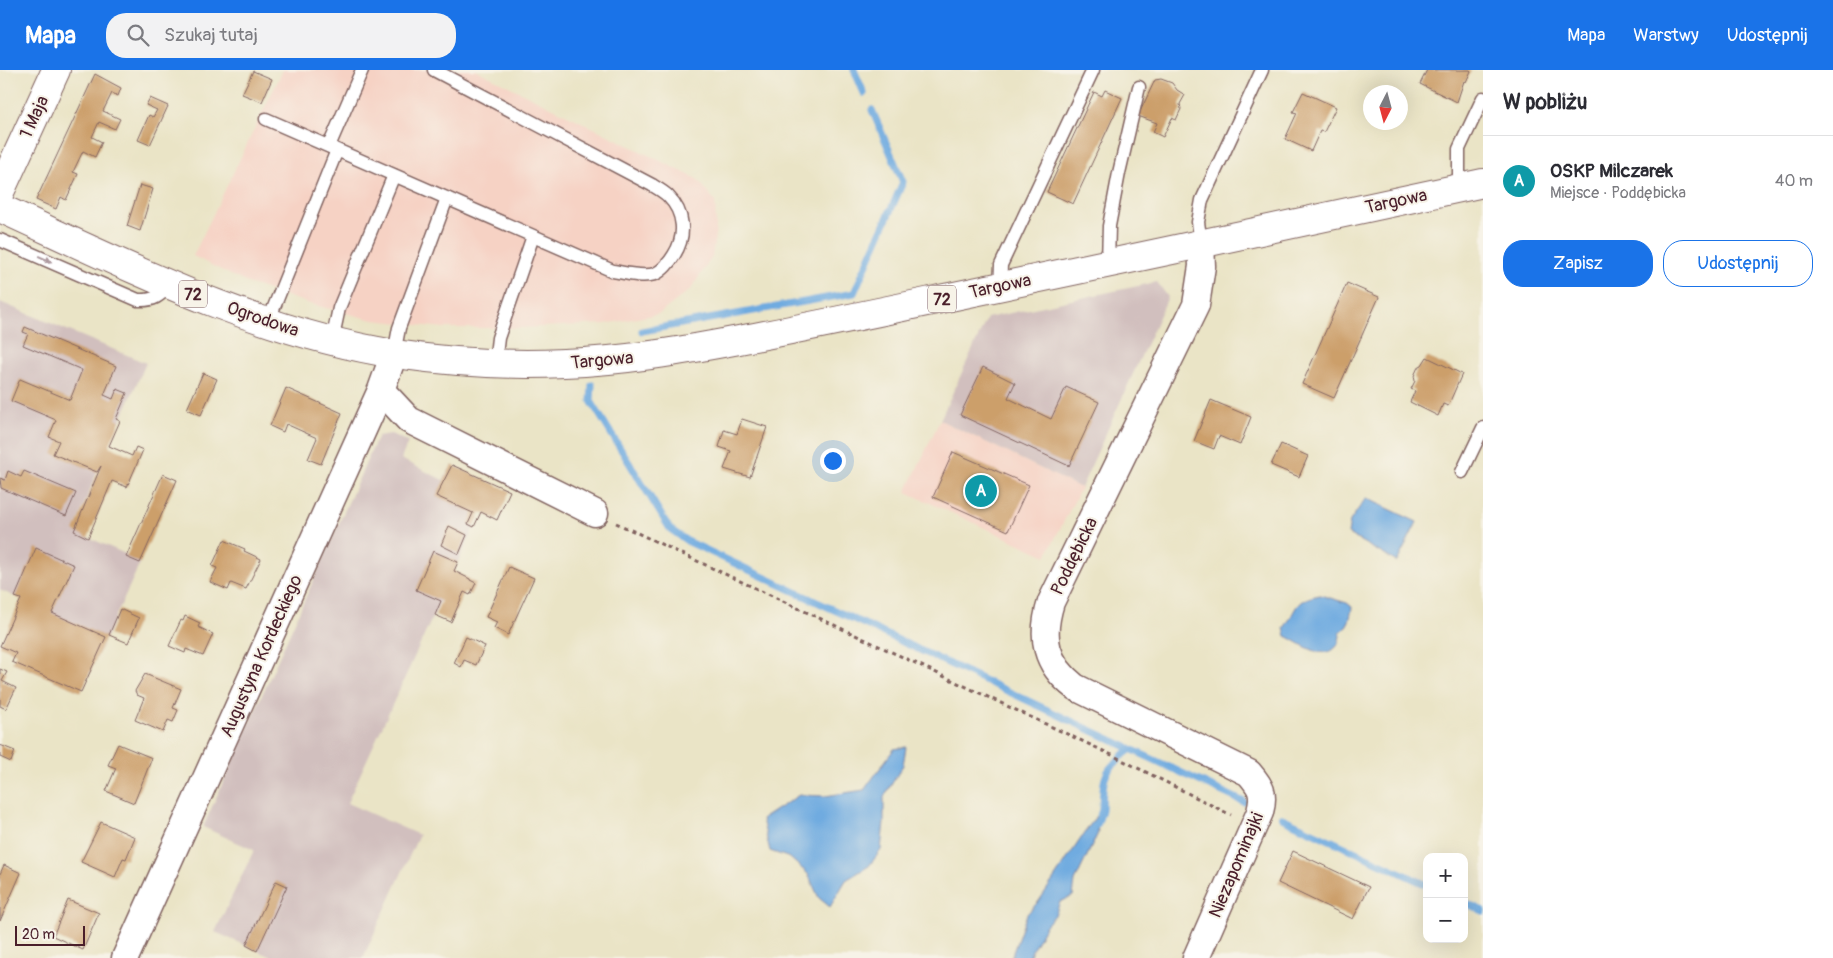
<!DOCTYPE html>
<html lang="pl">
<head>
<meta charset="utf-8">
<style>
	:root { --surface:#fff; --page:#f2f2f3; --text:#2b2b33; --muted:#7c7c81; --line:#e1e1e2; --accent:#1a73e8 }
	body { margin:0; font-family:Pangolin,sans-serif; background:var(--page); color:var(--text) }
	.controls { position:absolute; right:15px; bottom:15px; display:grid; overflow:hidden; border-radius:10px; box-shadow:0 5px 20px #0002 }
	.controls button { width:45px; height:45px; display:grid; place-items:center; padding:0; border:0; border-bottom:1px solid var(--line); background:var(--surface); color:var(--text); font:25px sans-serif }
	.compass { position:absolute; left:1363px; top:15px; width:45px; height:45px; border-radius:50%; background:var(--surface); box-shadow:0 5px 20px #0002; rotate:186deg }
	.scale { position:absolute; left:15px; bottom:12px; width:70px; box-sizing:border-box; padding-left:5px; border:2px solid #4a1f2b; border-top:0; font-size:14px; line-height:18px; white-space:nowrap; color:#4a1f2b; -webkit-text-stroke:4px #f7f3e8; paint-order:stroke }
	.you { position:absolute; left:832px; top:390px; width:18px; height:18px; margin:-12px; border:4px solid #fff; border-radius:50%; background:#1a73e8; box-shadow:0 0 0 8px #1a73e833 }
	.badge { display:grid; place-items:center; width:32px; height:32px; border-radius:50%; background:var(--accent); color:#fff; font-size:16px; font-weight:700 }
	.pin { position:absolute; translate:-50% -50%; border:2px solid #fff; box-shadow:0 1px 5px #0006 }
	.list { margin:0; padding:0; list-style:none }
	h2 { display:flex; justify-content:space-between; align-items:center; height:65px; margin:0; padding:0 20px; font-size:21px }
	h2 small { font-size:16px; font-weight:400; color:var(--muted) }
	.list li { display:grid; grid-template-columns:32px 1fr auto; gap:15px; align-items:center; box-sizing:border-box; height:90px; padding:0 20px; border-top:1px solid var(--line) }
	.list b { display:block; font-size:19px; white-space:nowrap }
	.list p { margin:0; font-size:16px; white-space:nowrap; color:var(--muted) }
	.list em { font-size:16px; font-style:normal; color:var(--muted) }
	.actions { display:flex; gap:10px; padding:15px 20px }
	.actions a { flex:1; padding:11px 0; border:1px solid var(--accent); border-radius:20px; text-align:center; font-size:18px; color:var(--accent) }
	.actions .main { background:var(--accent); color:#fff }
	.icon { flex:none; width:28px; height:28px; fill:none; stroke:currentColor; stroke-width:2; stroke-linecap:round; stroke-linejoin:round }
	.map { position:relative; flex:none; width:1483px; height:888px; overflow:hidden }
	header { display:flex; align-items:center; gap:30px; box-sizing:border-box; height:70px; padding:0 25px; background:var(--accent); color:#fff }
	header strong { font-size:24px }
	nav { display:flex; gap:28px; margin-inline-start:auto; font-size:18px }
	.search { width:350px; height:45px; background:var(--page); display:flex; align-items:center; gap:12px; box-sizing:border-box; padding:0 18px; border-radius:20px; color:var(--muted); font-size:19px }
	main { display:flex }
	aside { flex:1; background:var(--surface) }
	.map>svg:first-child { display:block }
	.built { fill:#f6d2c4 }
	.industrial { fill:#d1bfbe }
	.water { fill:#6fabe0; stroke:#5c6586 }
	.lines { fill:none; stroke-linecap:round; stroke-linejoin:round }
	.stream { stroke:#6fabe0; stroke-width:7 }
	.building { fill:#cc9f6b }
	.service-casing { stroke:#826461; stroke-width:15 }
	.minor-casing { stroke:#826461; stroke-width:29 }
	.tertiary-casing { stroke:#826461; stroke-width:30 }
	.primary-casing { stroke:#826461; stroke-width:30 }
	.path { stroke:#826461; stroke-width:3; stroke-dasharray:4 4; stroke-linecap:butt }
	.service { stroke:#fff; stroke-width:12 }
	.minor { stroke:#fff; stroke-width:26 }
	.tertiary { stroke:#fff; stroke-width:28 }
	.primary { stroke:#fff; stroke-width:28 }
	.oneway { fill:#ae9aa0 }
	.labels { text-anchor:middle; stroke-width:4; stroke-linejoin:round; paint-order:stroke }
	.shield { fill:#f7f3e8; stroke:#7e5f64; stroke-width:1 }
	.shield-label { font-size:16px; font-weight:bold; fill:#4a1f2b }
	.street-label { font-size:18px; fill:#4a1f2b; stroke:#f7f3e8 }
</style>
</head>
<body>
<header>
<strong>Mapa</strong>
<div class="search"><svg class="icon" aria-label="search" viewBox="0 0 24 24"><circle cx="10" cy="10" r="6"/><path d="M15 15l6 6"/></svg>Szukaj tutaj</div>
<nav><a>Mapa</a><a>Warstwy</a><a>Udostępnij</a></nav>
</header>
<main>
<div class="map">
<svg width="1483" height="888" viewBox="0 0 1483 888">
	<rect width="100%" height="100%" fill="#f7f3e8"/>
	<filter id="ink" filterUnits="userSpaceOnUse"><feTurbulence type="fractalNoise" baseFrequency=".02" numOctaves="2"/><feDisplacementMap in="SourceGraphic" scale="10" xChannelSelector="R" yChannelSelector="G"/><feConvolveMatrix kernelMatrix="1 2 1 2 8 2 1 2 1" color-interpolation-filters="sRGB"/></filter>
	<filter id="wash" filterUnits="userSpaceOnUse"><feTurbulence type="fractalNoise" baseFrequency=".0096" numOctaves="4" result="noise"/><feDisplacementMap in="SourceGraphic" scale="20" xChannelSelector="R" yChannelSelector="G"/><feGaussianBlur stdDeviation="1.12" result="paint"/><feColorMatrix in="noise" values="0 0 0 0 0 0 0 0 0 0 0 0 0 0 0 0 0 1.4 0 .05"/><feComposite in="paint" operator="in"/></filter>
	<g filter="url(#wash)">
		<rect width="100%" height="100%" fill="#eae4c6"/>
		<path class="built" d="M283,0H476L697,109L715,131L716,158L712,187L691,219L659,244L605,254L519,258H444L373,250L310,234L245,212L193,186Z
			M940,350L1081,418L1046,486L906,422Z"/>
		<path class="industrial" d="M1157,212L1168,227L1081,418L940,350L987,248Z
			M0,232L146,293L97,402L74,461L141,491L81,622L12,592L37,537L0,520Z
			M391,364L408,372L401,389L443,410L452,395L494,414L347,733L419,765L363,888H274L215,862L254,780L203,757L378,366Z"/>
		<path class="water" d="M1366,428L1417,452L1397,492L1348,464L1350,451Z
			M1320,525L1347,533L1352,537C1351,544 1350,551 1346,556C1345,559 1342,560 1341,562C1339,567 1340,572 1336,577C1323,592 1299,572 1286,566L1284,558C1298,538 1293,530 1320,525Z
			M906,677L903,695L884,727V752L881,780L869,796L846,810L830,837L819,828L808,804L790,788L770,781L762,749L799,725L825,726L864,720L894,679Z
			M1096,746L1098,763L1075,811L1073,826L1060,832L1055,845L1046,855L1028,888H1011L1027,844L1039,831Z"/>
		<g class="lines">
			<path class="stream" d="M854,0L864,23
				M642,261L854,223L903,112L872,40
				M592,315L591,331L670,459L687,471L1244,732
				M1122,686L1131,679
				M1282,748L1427,815
				M1097,755C1099,749 1101,744 1102,739C1103,721 1101,702 1118,691
				M1464,832L1483,841"/>
		</g>
		<g id="blocks">
			<path class="building" d="M1427,0H1470L1471,1L1466,12L1464,11L1457,32L1420,14Z
				M253,1L272,9L262,32L242,24Z
				M95,4L121,18L118,26L112,23L103,41L120,49L115,59L99,52L92,67L102,72L95,87L83,81L73,102L78,104L66,130L61,127L56,139L36,130Z
				M1161,9L1172,13L1177,20L1185,25L1180,34L1181,39L1176,50L1172,48L1163,67L1153,62L1157,53L1138,46L1155,10Z
				M1105,20L1122,28L1073,134L1047,122L1094,22L1102,26Z
				M1303,22L1336,37L1324,62L1320,61L1311,81L1285,69L1297,43L1293,42Z
				M150,28L168,36L150,75L138,70L149,45L153,47L157,40L146,35Z
				M140,115L153,119L140,161L127,156Z
				M1347,213L1379,227L1334,328L1302,314Z
				M25,257L116,296L104,325L113,329L117,319L127,323L116,349L120,351L109,376L132,386L136,377L143,380L127,417L112,411L88,468L74,461L101,396L97,402L53,384L59,371L49,367L56,350L11,331L20,309L70,330L82,300L23,275L28,264L23,262Z
				M1427,287L1462,304L1448,336L1443,334L1438,346L1410,332L1415,321L1411,319L1415,311L1414,306L1418,297L1422,295Z
				M983,297L1015,313L1008,328L1051,349L1066,317L1099,332L1069,396L960,345Z
				M203,303L217,309L201,345L187,339Z
				M286,318L342,343L321,394L308,389L317,368L286,354L283,362L270,356Z
				M1211,330L1251,347L1240,375L1219,366L1214,379L1194,371Z
				M742,349L767,357L750,407L724,399L731,381L719,377L724,360L737,364Z
				M1281,374L1308,386L1299,407L1271,395Z
				M953,382L1029,415L1008,461L933,427Z
				M452,395L510,421L497,450L481,442L474,457L468,454L473,443L436,426Z
				M8,401L21,407L24,401L76,423L66,446L1,418L0,408L5,410Z
				M163,404L177,410L140,493L126,487Z
				M449,456L467,465L459,484L441,475Z
				M224,470L245,479L244,481L261,489L246,519L231,513L228,520L210,512L217,498L212,496Z
				M36,478L74,495L52,543L106,567L81,622L12,592L16,583L0,576L21,529L15,527Z
				M433,481L458,492L454,501L470,509V510L476,513L470,525L464,522L451,552L435,545L441,531L416,520Z
				M509,497L534,508L508,565L494,558L497,552L486,547Z
				M120,539L139,548L128,573L109,565Z
				M185,546L200,553L198,557L213,564L203,586L186,579L185,583L169,576L181,550L183,551Z
				M466,567L485,576L476,595L464,590L461,597L454,593Z
				M0,599L7,602L2,611L16,618L6,639L0,636Z
				M145,604L181,619L173,638L178,640L173,652L168,650L163,662L135,650L144,628L137,625L135,621Z
				M118,674L152,688L134,733L106,721L116,698L108,695Z
				M0,675L15,681L11,692L0,687Z
				M101,752L135,767L126,789L123,788L115,807L81,792Z
				M1293,781L1369,817L1353,849L1278,813Z
				M4,795L21,803L0,851V804Z
				M276,811L287,816L257,881L246,875Z
				M68,830L99,843L83,880L53,866Z"/>
		</g>
	</g>
	<g filter="url(#ink)">
		<use href="#blocks" fill-opacity="0" stroke="#826461" stroke-width="1"/>
		<g class="lines">
			<g class="service-casing">
				<path id="service" d="M266,49L613,201C625,203 642,208 655,204C662,201 670,192 674,185C686,166 685,143 668,126C664,122 657,118 652,115L434,0
					M329,76L362,0
					M1459,118V79L1483,28
					M0,170L138,230C154,231 160,226 170,215
					M1201,173L1198,152L1202,130L1262,0
					M1108,193L1109,156L1119,103L1139,17
					M1000,217L1001,195L1093,0
					M268,252L337,80
					M332,271L339,238L394,105
					M394,284L399,258L447,128
					M495,293L498,268L533,166
					M1462,402L1483,358"/>
			</g>
			<g class="minor-casing">
				<path id="minor" d="M381,320L409,350L595,443
					M125,888L381,320L394,284
					M1196,888L1260,742C1265,723 1261,717 1249,703L1075,617C1045,594 1040,567 1051,532L1196,235L1202,196L1201,173"/>
			</g>
			<g class="tertiary-casing">
				<path id="tertiary" d="M0,122L56,0"/>
			</g>
			<g class="primary-casing">
				<path id="primary" d="M0,138C127,196 256,262 395,284C451,292 508,296 564,293C623,291 681,281 739,270C809,257 879,242 950,227C1128,190 1305,151 1483,113"/>
			</g>
			<path class="path" d="M616,453L1114,686L1231,745"/>
			<use href="#service" class="service"/>
			<use href="#minor" class="minor"/>
			<use href="#tertiary" class="tertiary"/>
			<use href="#primary" class="primary"/>
		</g>
		<defs><path id="oneway-solid" d="M-6-.8H1V-3.2L6.5 0L1 3.2V.8H-6Z" transform="scale(1.25)"/></defs>
		<use class="oneway" href="#oneway-solid" transform="translate(45 189) rotate(24)"/>
	</g>
	<g class="labels">
		<g class="shield">
			<rect x="179" y="210.5" width="28" height="27" rx="4"/>
			<rect x="928" y="215.5" width="28" height="27" rx="4"/>
		</g>
		<g class="shield-label">
			<text x="193" y="230">72</text>
			<text x="942" y="235">72</text>
		</g>
		<g class="street-label">
			<text transform="translate(34 47) rotate(-65)" y="6">1 Maja</text>
			<text transform="translate(1396 131) rotate(-12)" y="6">Targowa</text>
			<text transform="translate(1000 216) rotate(-12)" y="6">Targowa</text>
			<text transform="translate(263 249) rotate(19)" y="6">Ogrodowa</text>
			<text transform="translate(602 290) rotate(-5)" y="6">Targowa</text>
			<text transform="translate(1074 486) rotate(-64)" y="6">Poddębicka</text>
			<text transform="translate(261 586) rotate(-66)" y="6">Augustyna Kordeckiego</text>
			<text transform="translate(1236 795) rotate(-67)" y="6">Niezapominajki</text>
		</g>
	</g>
</svg>
<div class="controls">
<button>+</button>
<button>−</button>
</div>
<svg class="compass" viewBox="-18 -18 36 36"><path d="M0-13l5 13h-10z" fill="#e53935"/><path d="M0 13l5-13h-10z" fill="#7c7c81"/></svg>
<div class="scale">20 m</div>
<div class="you"></div>
<div class="pin badge" style="left:981px;top:421px;background:#0f9aa8">A</div>
</div>
<aside>
<h2>W pobliżu<small></small></h2>
<ul class="list">
<li><span class="badge" style="background:#0f9aa8">A</span><div><b>OSKP Milczarek</b><p>Miejsce · Poddębicka</p></div><em>40 m</em></li>
</ul>
<div class="actions"><a class="main">Zapisz</a><a>Udostępnij</a></div>
</aside>
</main>
</body>
</html>
